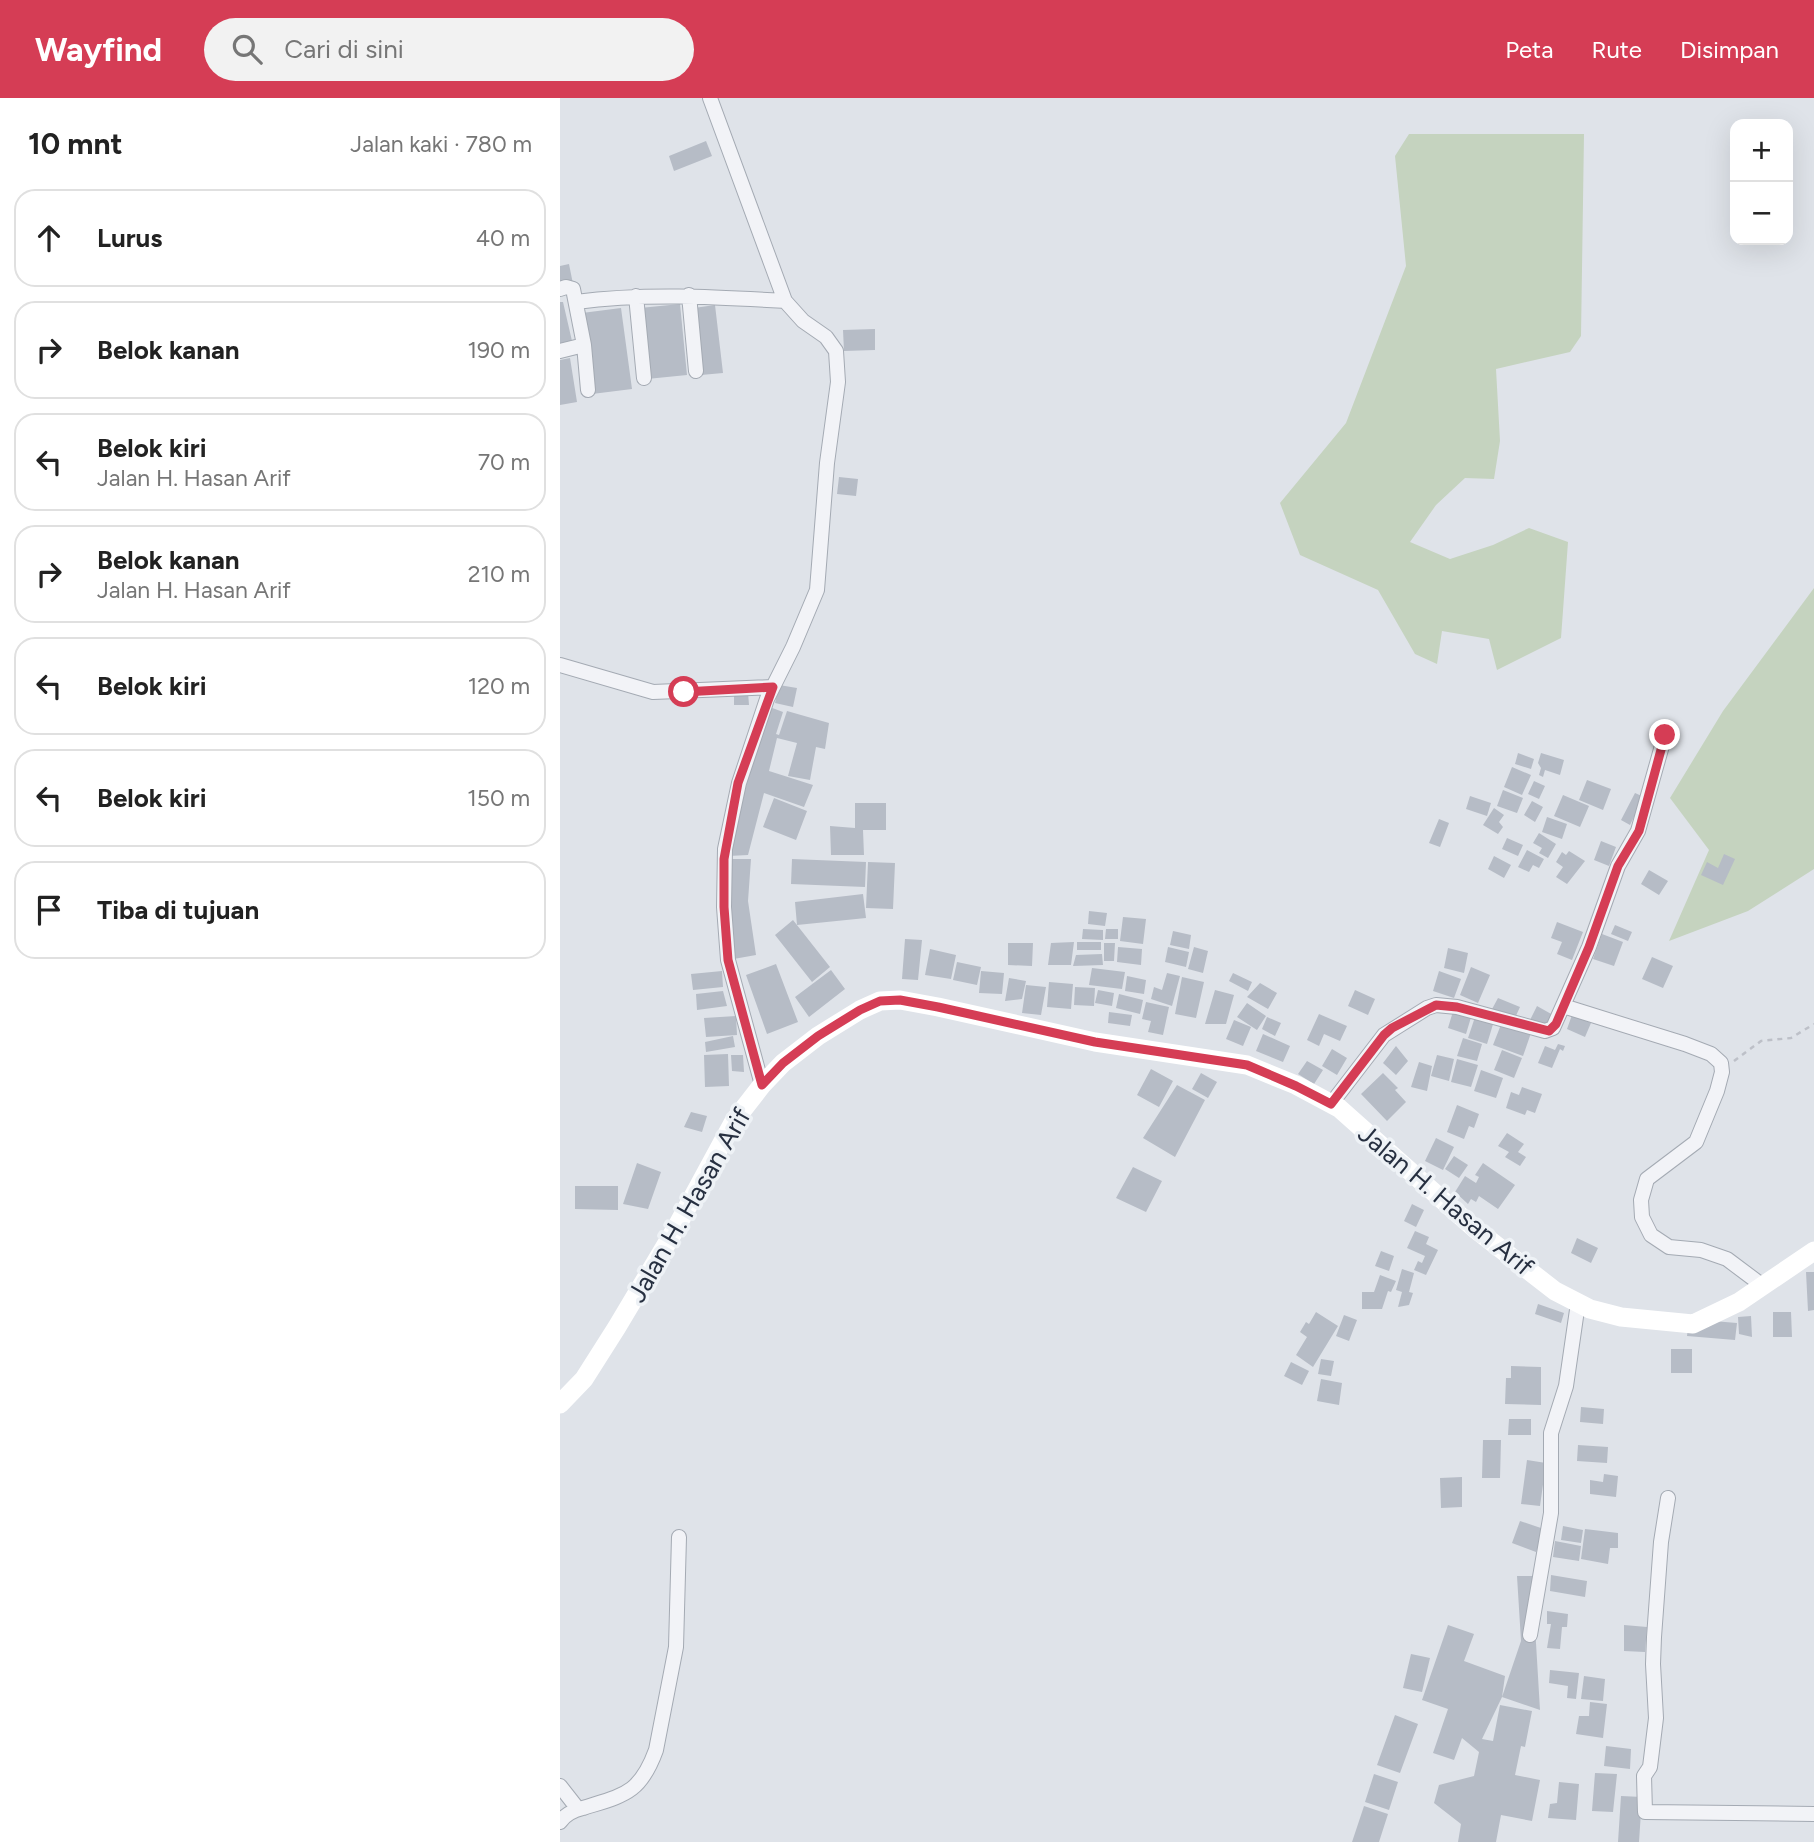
<!DOCTYPE html>
<html lang="id">
<head>
<meta charset="utf-8">
<style>
	:root { --surface:#fff; --page:#f2f2f2; --text:#222; --muted:#767676; --line:#e0e0e0; --accent:#d53d55 }
	body { margin:0; font-family:Figtree,sans-serif; background:var(--page); color:var(--text) }
	.controls { position:absolute; right:21px; top:21px; display:grid; overflow:hidden; border-radius:14px; box-shadow:0 7px 28px #0002 }
	.controls button { width:63px; height:63px; display:grid; place-items:center; padding:0; border:0; border-bottom:2px solid var(--line); background:var(--surface); color:var(--text); font:35px sans-serif }
	.stop { position:absolute; width:21px; height:21px; margin:-16px; border:5px solid #d53d55; border-radius:50%; background:#fff }
	.stop.end { background:#d53d55; border-color:#fff; box-shadow:0 2px 7px #0008 }
	.list { margin:0; padding:0; list-style:none }
	h2 { display:flex; justify-content:space-between; align-items:center; height:91px; margin:0; padding:0 28px; font-size:30px }
	h2 small { font-size:23px; font-weight:400; color:var(--muted) }
	.list li { display:grid; grid-template-columns:46px 1fr auto; gap:21px; align-items:center; box-sizing:border-box; height:98px; margin:0 14px 14px; padding:0 14px; border:2px solid var(--line); border-radius:21px }
	.list b { display:block; font-size:26px; white-space:nowrap }
	.list p { margin:0; font-size:23px; white-space:nowrap; color:var(--muted) }
	.list em { font-size:23px; font-style:normal; color:var(--muted) }
	.icon { flex:none; width:38px; height:38px; fill:none; stroke:currentColor; stroke-width:2; stroke-linecap:round; stroke-linejoin:round }
	.map { position:relative; flex:none; width:1254px; height:1744px; overflow:hidden }
	header { display:flex; align-items:center; gap:42px; box-sizing:border-box; height:98px; padding:0 35px; background:var(--accent); color:#fff }
	header strong { font-size:33px }
	nav { display:flex; gap:38px; margin-inline-start:auto; font-size:24px }
	.search { width:490px; height:63px; background:var(--page); display:flex; align-items:center; gap:18px; box-sizing:border-box; padding:0 24px; border-radius:38px; color:var(--muted); font-size:26px }
	main { display:flex }
	aside { flex:1; background:var(--surface) }
	.map>svg:first-child { display:block }
	.green { fill:#c5d3bf }
	.building { fill:#b6bcc6 }
	.lines { fill:none; stroke-linecap:round; stroke-linejoin:round }
	.street-casing { stroke:#a4aab3; stroke-width:16 }
	.path { stroke:#bdc0c8; stroke-width:2.5; stroke-dasharray:5 5; stroke-linecap:butt }
	.street { stroke:#f2f3f7; stroke-width:14 }
	.secondary { stroke:#fff; stroke-width:19 }
	.route { stroke:#d53d55; stroke-width:9 }
	.labels { text-anchor:middle; stroke-width:7; stroke-linejoin:round; paint-order:stroke }
	.street-label { font-size:26px; fill:#273041; stroke:#eef2f6 }
</style>
</head>
<body>
<header>
<strong>Wayfind</strong>
<div class="search"><svg class="icon" aria-label="search" viewBox="0 0 24 24"><circle cx="10" cy="10" r="6"/><path d="M15 15l6 6"/></svg>Cari di sini</div>
<nav><a>Peta</a><a>Rute</a><a>Disimpan</a></nav>
</header>
<main>
<aside>
<h2>10 mnt<small>Jalan kaki · 780 m</small></h2>
<ul class="list">
<li><svg class="icon" aria-label="ahead" viewBox="0 0 24 24"><path d="M12 20V5M6 11l6-6 6 6"/></svg><div><b>Lurus</b></div><em>40 m</em></li>
<li><svg class="icon" aria-label="right" viewBox="0 0 24 24"><path d="M7 20v-9h11M14 6l5 5-5 5"/></svg><div><b>Belok kanan</b></div><em>190 m</em></li>
<li><svg class="icon" aria-label="left" viewBox="0 0 24 24"><path d="M17 20v-9H6M10 6l-5 5 5 5"/></svg><div><b>Belok kiri</b><p>Jalan H. Hasan Arif</p></div><em>70 m</em></li>
<li><svg class="icon" aria-label="right" viewBox="0 0 24 24"><path d="M7 20v-9h11M14 6l5 5-5 5"/></svg><div><b>Belok kanan</b><p>Jalan H. Hasan Arif</p></div><em>210 m</em></li>
<li><svg class="icon" aria-label="left" viewBox="0 0 24 24"><path d="M17 20v-9H6M10 6l-5 5 5 5"/></svg><div><b>Belok kiri</b></div><em>120 m</em></li>
<li><svg class="icon" aria-label="left" viewBox="0 0 24 24"><path d="M17 20v-9H6M10 6l-5 5 5 5"/></svg><div><b>Belok kiri</b></div><em>150 m</em></li>
<li><svg class="icon" aria-label="arrive" viewBox="0 0 24 24"><path d="M6 21V4h12l-3 4 3 4H6"/></svg><div><b>Tiba di tujuan</b></div></li>
</ul>
</aside>
<div class="map">
<svg width="1254" height="1744" viewBox="0 0 1254 1744">
	<rect width="100%" height="100%" fill="#dfe3e9"/>
	<path class="green" d="M849,36H1024L1021,238L1010,254L936,271L940,343L934,381L905,380L876,407L850,444L890,461L933,447L969,430L1008,444L1001,540L937,572L929,541L882,533L877,566L855,556L818,492L740,457L720,405L786,325L846,168L835,58Z
		M1254,490V771L1188,813L1109,843L1149,752L1110,700L1163,613Z"/>
	<path class="building" d="M146,43L152,58L114,73L109,58Z
		M9,166L13,186L0,189V168Z
		M0,204H3L12,243L0,246Z
		M120,206L127,277L87,281L80,210Z
		M155,207L163,275L141,277L134,210Z
		M61,210L72,291L32,296L22,215Z
		M315,231V252L284,253L283,232Z
		M10,260L17,304L0,307V262Z
		M279,379L298,381L296,398L277,396Z
		M219,587L237,590L233,609L215,605Z
		M188,594L189,607H174V595Z
		M207,608L223,614L216,636L219,637L227,613L269,625L265,651L256,649L250,682L228,678L237,645L217,640L209,673L253,687L244,709L204,695L188,757L168,758Z
		M958,655L974,661L971,671L955,666Z
		M981,655L1004,662L1000,677L985,672L983,679L979,677L981,670L978,665Z
		M952,669L971,677L962,697L944,689Z
		M1027,682L1051,691L1043,712L1019,702Z
		M974,683L985,688L979,701L968,696Z
		M943,692L963,700L957,715L937,708Z
		M1075,695L1084,699L1070,727L1061,722Z
		M1003,697L1029,708L1020,729L994,718Z
		M910,698L931,705L927,718L906,711Z
		M214,700L247,713L236,742L203,729Z
		M972,703L983,709L975,724L964,717Z
		M295,705H326V732H303L304,757H271L270,728L295,730Z
		M934,710L944,717L939,724L943,729L938,736L923,727Z
		M987,719L1007,726L1002,741L982,734Z
		M879,721L889,725L880,749L869,745Z
		M979,735L996,746L988,760L979,755L982,750L973,745Z
		M947,740L963,747L958,758L942,751Z
		M1041,743L1056,749L1049,768L1034,762Z
		M967,752L984,761L979,770L973,767L969,774L958,769Z
		M1009,753L1025,763L1007,786L996,779L1003,769L996,764L1002,754L1006,757Z
		M1164,756L1175,761L1163,787L1141,777L1147,764L1158,770Z
		M934,758L951,767L944,780L928,771Z
		M165,761H191L188,803L196,857L168,862Z
		M232,761L306,764L305,789L231,786Z
		M308,764L335,765L333,811L306,810Z
		M1089,772L1108,783L1099,797L1081,786Z
		M303,796L306,820L237,827L235,804Z
		M529,813L547,815L545,828L528,826Z
		M563,819L586,821L583,846L560,843Z
		M233,822L270,869L252,884L215,837Z
		M997,824L1023,834L1012,862L997,856L1002,844L991,840Z
		M1055,827L1072,834L1068,843L1051,836Z
		M523,831L543,832V842L522,841Z
		M546,831H558V841H545Z
		M613,833L631,837L629,851L610,847Z
		M1042,836L1063,844L1054,868L1033,861Z
		M345,841L362,842L358,882L342,881Z
		M514,844L511,867H488L491,845Z
		M517,844H541V852H517Z
		M448,845H473L472,868L448,867Z
		M544,845H555L554,863H544Z
		M558,849L582,851L581,867L557,864Z
		M608,849L629,854L626,869L605,864Z
		M634,849L648,853L643,875L628,871Z
		M888,850L908,855L904,875L884,870Z
		M370,851L396,857L391,881L365,877Z
		M542,856L543,867L513,868L516,857Z
		M1092,859L1113,868L1103,890L1082,881Z
		M397,864L421,869L417,887L393,882Z
		M216,866L238,924L207,936L186,877Z
		M911,869L930,877L918,905L900,897Z
		M532,870L565,874L562,891L529,887Z
		M271,872L285,891L249,919L235,899Z
		M162,873L163,889L133,892L131,876Z
		M421,873L444,875L442,896L419,895Z
		M879,873L901,881L894,900L873,893Z
		M607,875L620,878L612,908L591,901L594,889L602,892Z
		M673,875L692,884L688,893L669,883Z
		M567,878L586,882L584,896L565,893Z
		M622,879L644,884L636,920L615,916Z
		M449,880L466,883L462,901L445,903Z
		M489,884L513,886L511,911L487,909Z
		M700,885L717,895L708,911L687,899Z
		M466,887L486,889L481,917L462,915Z
		M515,889L535,890L534,908L514,907Z
		M538,892L554,895L552,908L535,905Z
		M655,892L674,897L666,926H645Z
		M795,892L815,901L808,917L788,908Z
		M163,893L167,908L137,912L136,896Z
		M559,896L583,902L580,916L556,910Z
		M938,900L960,909L954,922L931,913Z
		M586,904L609,909L603,937L588,934L591,923L582,921Z
		M687,905L706,918L697,932L677,919Z
		M977,908L993,917L986,931L970,922Z
		M894,910L912,916L906,936L888,930Z
		M549,914L572,917L570,928L548,925Z
		M759,916L787,928L780,943L764,936L759,948L747,942Z
		M1012,917L1031,925L1025,939L1007,931Z
		M176,918L177,937L146,939L144,920Z
		M707,919L721,925L715,938L702,931Z
		M915,919L934,923L927,946L908,940Z
		M674,922L691,929L683,948L666,941Z
		M942,924L971,935L963,958L933,947Z
		M703,936L730,948L723,964L696,953Z
		M173,938L175,949L146,954L145,944Z
		M903,940L922,946L917,963L897,958Z
		M998,946L1005,948L1003,953L1000,951L992,970L978,965L985,948L995,952Z
		M836,948L848,963L836,977L823,965Z
		M772,951L787,960L777,977L762,968Z
		M942,952L962,960L954,980L934,972Z
		M168,956L169,988L145,989L144,957Z
		M171,957H183L184,974L172,973Z
		M877,957L894,961L889,983L871,978Z
		M897,961L918,967L911,989L891,984Z
		M747,963L763,972L754,986L738,976Z
		M859,964L872,968L867,993L851,989Z
		M591,971L613,983L599,1009L577,997Z
		M921,972L943,980L936,1000L914,993Z
		M641,975L657,984L648,1000L632,991Z
		M823,975L838,990L835,992L846,1004L827,1023L801,996Z
		M617,987L645,1002L615,1059L583,1040Z
		M962,989L982,996L975,1015L967,1012L965,1017L946,1010L951,994L959,997Z
		M897,1007L919,1016L914,1030L909,1028L904,1041L887,1034Z
		M131,1014L147,1018L142,1034L124,1029Z
		M947,1035L964,1046L958,1054L966,1059L960,1068L945,1059L949,1054L938,1048Z
		M876,1040L894,1049L883,1072L865,1063Z
		M894,1058L908,1067L899,1080L885,1071Z
		M77,1065L101,1074L88,1111L63,1106Z
		M923,1065L955,1087L938,1111L919,1098L916,1104L911,1101L908,1106L895,1094L905,1078L916,1085L919,1079L915,1077Z
		M573,1069L602,1083L586,1114L556,1100Z
		M15,1088H58V1112L15,1111Z
		M852,1106L864,1112L856,1129L844,1123Z
		M855,1133L869,1139L866,1146L878,1152L866,1177L854,1172L858,1163L862,1165L865,1158L847,1150Z
		M1017,1140L1038,1150L1031,1165L1011,1155Z
		M821,1153L834,1158L829,1173L815,1168Z
		M842,1171L854,1175L849,1194L853,1195L849,1207L838,1209L842,1194L836,1192Z
		M1246,1174H1254V1212L1248,1213Z
		M820,1177L836,1183L831,1194L828,1193L822,1211H802V1194H814Z
		M978,1206L1004,1215L1001,1225L975,1216Z
		M756,1214L778,1228L753,1269L736,1257L747,1239L740,1234L746,1224L749,1226Z
		M1213,1214H1231L1232,1239H1213Z
		M784,1217L797,1222L789,1243L776,1238Z
		M1191,1218L1192,1239L1179,1236L1178,1219Z
		M1129,1221L1177,1225L1175,1242L1127,1238Z
		M1111,1251H1132V1275H1111Z
		M761,1261L774,1263L771,1278L758,1276Z
		M731,1264L749,1273L742,1287L724,1278Z
		M951,1268L981,1269V1307L945,1306L946,1280H951Z
		M761,1281L782,1285L779,1307L757,1303Z
		M1021,1309L1044,1311L1043,1326L1020,1324Z
		M949,1321H971V1337H948Z
		M923,1342H941L940,1380H922Z
		M1018,1347L1048,1349L1047,1365L1017,1363Z
		M967,1362L986,1365L980,1408L961,1406Z
		M1044,1376L1058,1378L1056,1399L1030,1396V1382L1043,1384Z
		M902,1379V1409L881,1410L880,1380Z
		M960,1423L984,1431L976,1454L952,1445Z
		M1003,1428L1023,1432L1021,1445L1001,1442Z
		M1025,1431L1058,1435V1450H1050L1048,1466L1021,1461Z
		M995,1443L1021,1448L1019,1463L993,1459Z
		M991,1477L1027,1483L1025,1499L990,1493Z
		M957,1478H972L980,1612L942,1599L961,1543Z
		M987,1513L1008,1516L1007,1529H1002L1000,1551L987,1550L991,1526H987Z
		M888,1527L914,1536L904,1563L945,1578L942,1599L922,1641L933,1643L940,1607L972,1613L965,1649L961,1648L955,1677L980,1682L972,1723L941,1717L936,1744H898L901,1726L874,1705L879,1687L914,1678L919,1654L902,1640L894,1662L873,1655L888,1611L862,1602Z
		M1064,1527L1087,1529L1085,1554L1064,1553Z
		M851,1556L870,1560L862,1594L843,1590Z
		M990,1572L1019,1575L1016,1601L1007,1600L1008,1588L989,1585Z
		M1024,1578L1045,1581L1043,1603L1021,1601Z
		M1030,1604L1047,1606L1043,1640L1016,1636L1019,1618H1029Z
		M835,1617L858,1626L840,1675L817,1667Z
		M1046,1648L1071,1651L1070,1671L1044,1668Z
		M1035,1675L1057,1676L1053,1714L1032,1713Z
		M814,1676L838,1684L829,1712L805,1704Z
		M999,1684L1019,1686L1016,1722L988,1720L990,1706L997,1705Z
		M1061,1698L1082,1699L1079,1744H1058Z
		M804,1708L828,1716L819,1744H792Z"/>
	<g class="lines">
		<g class="street-casing">
			<path id="street" d="M150,0L225,203L243,223L266,239L276,253L278,284L267,365L257,492L233,549L207,601L179,685L165,751L164,809L168,862L202,987
				M0,191L6,189L13,191L24,247L0,253
				M129,197L136,273
				M76,198L84,280
				M16,204C86,195 154,199 225,203
				M24,247L28,292
				M0,567L93,594L213,589
				M1003,908L1125,946L1151,956L1161,965L1162,974L1157,993L1136,1044L1087,1081L1081,1102L1082,1119L1091,1137L1109,1149L1141,1152L1167,1161L1203,1188
				M771,1006L824,937L867,910L876,907L897,909L985,933L993,930L1029,849L1058,768L1078,733L1105,637
				M1108,1400L1101,1444L1094,1539L1093,1566L1096,1620L1090,1669L1084,1678L1085,1714L1254,1716
				M970,1537L991,1415V1335L1006,1288L1018,1205
				M0,1688L18,1711
				M0,1724C5,1717 14,1712 23,1710C64,1697 80,1696 96,1652L116,1549L119,1439"/>
		</g>
		<path class="path" d="M1174,963L1201,943L1231,940L1254,926"/>
		<use href="#street" class="street"/>
		<path class="secondary" d="M0,1306L24,1281L57,1229L116,1130L174,1023L202,987L223,965L258,938L300,912L320,903L340,902L378,909L535,944L687,967L736,987L779,1010L914,1130L995,1193L1030,1211L1061,1219L1133,1226L1179,1204L1254,1153"/>
	</g>
	<g class="lines">
		<path class="route" d="M124,594L213,589L178,685L164,761V809L168,862L202,987L223,965L258,938L300,912L320,903L340,902L378,909L535,944L687,967L736,988L771,1006L824,937L832,930L876,907L897,909L989,933L996,926L1029,849L1058,768L1079,733L1105,637"/>
	</g>
	<g class="labels">
		<g class="street-label">
			<text transform="translate(886 1102) rotate(40)" y="9">Jalan H. Hasan Arif</text>
			<text transform="translate(129 1107) rotate(-60)" y="9">Jalan H. Hasan Arif</text>
		</g>
	</g>
</svg>
<div class="controls">
<button>+</button>
<button>−</button>
</div>
<div class="stop" style="left:124px;top:594px"></div>
<div class="stop end" style="left:1105px;top:637px"></div>
</div>
</main>
</body>
</html>
